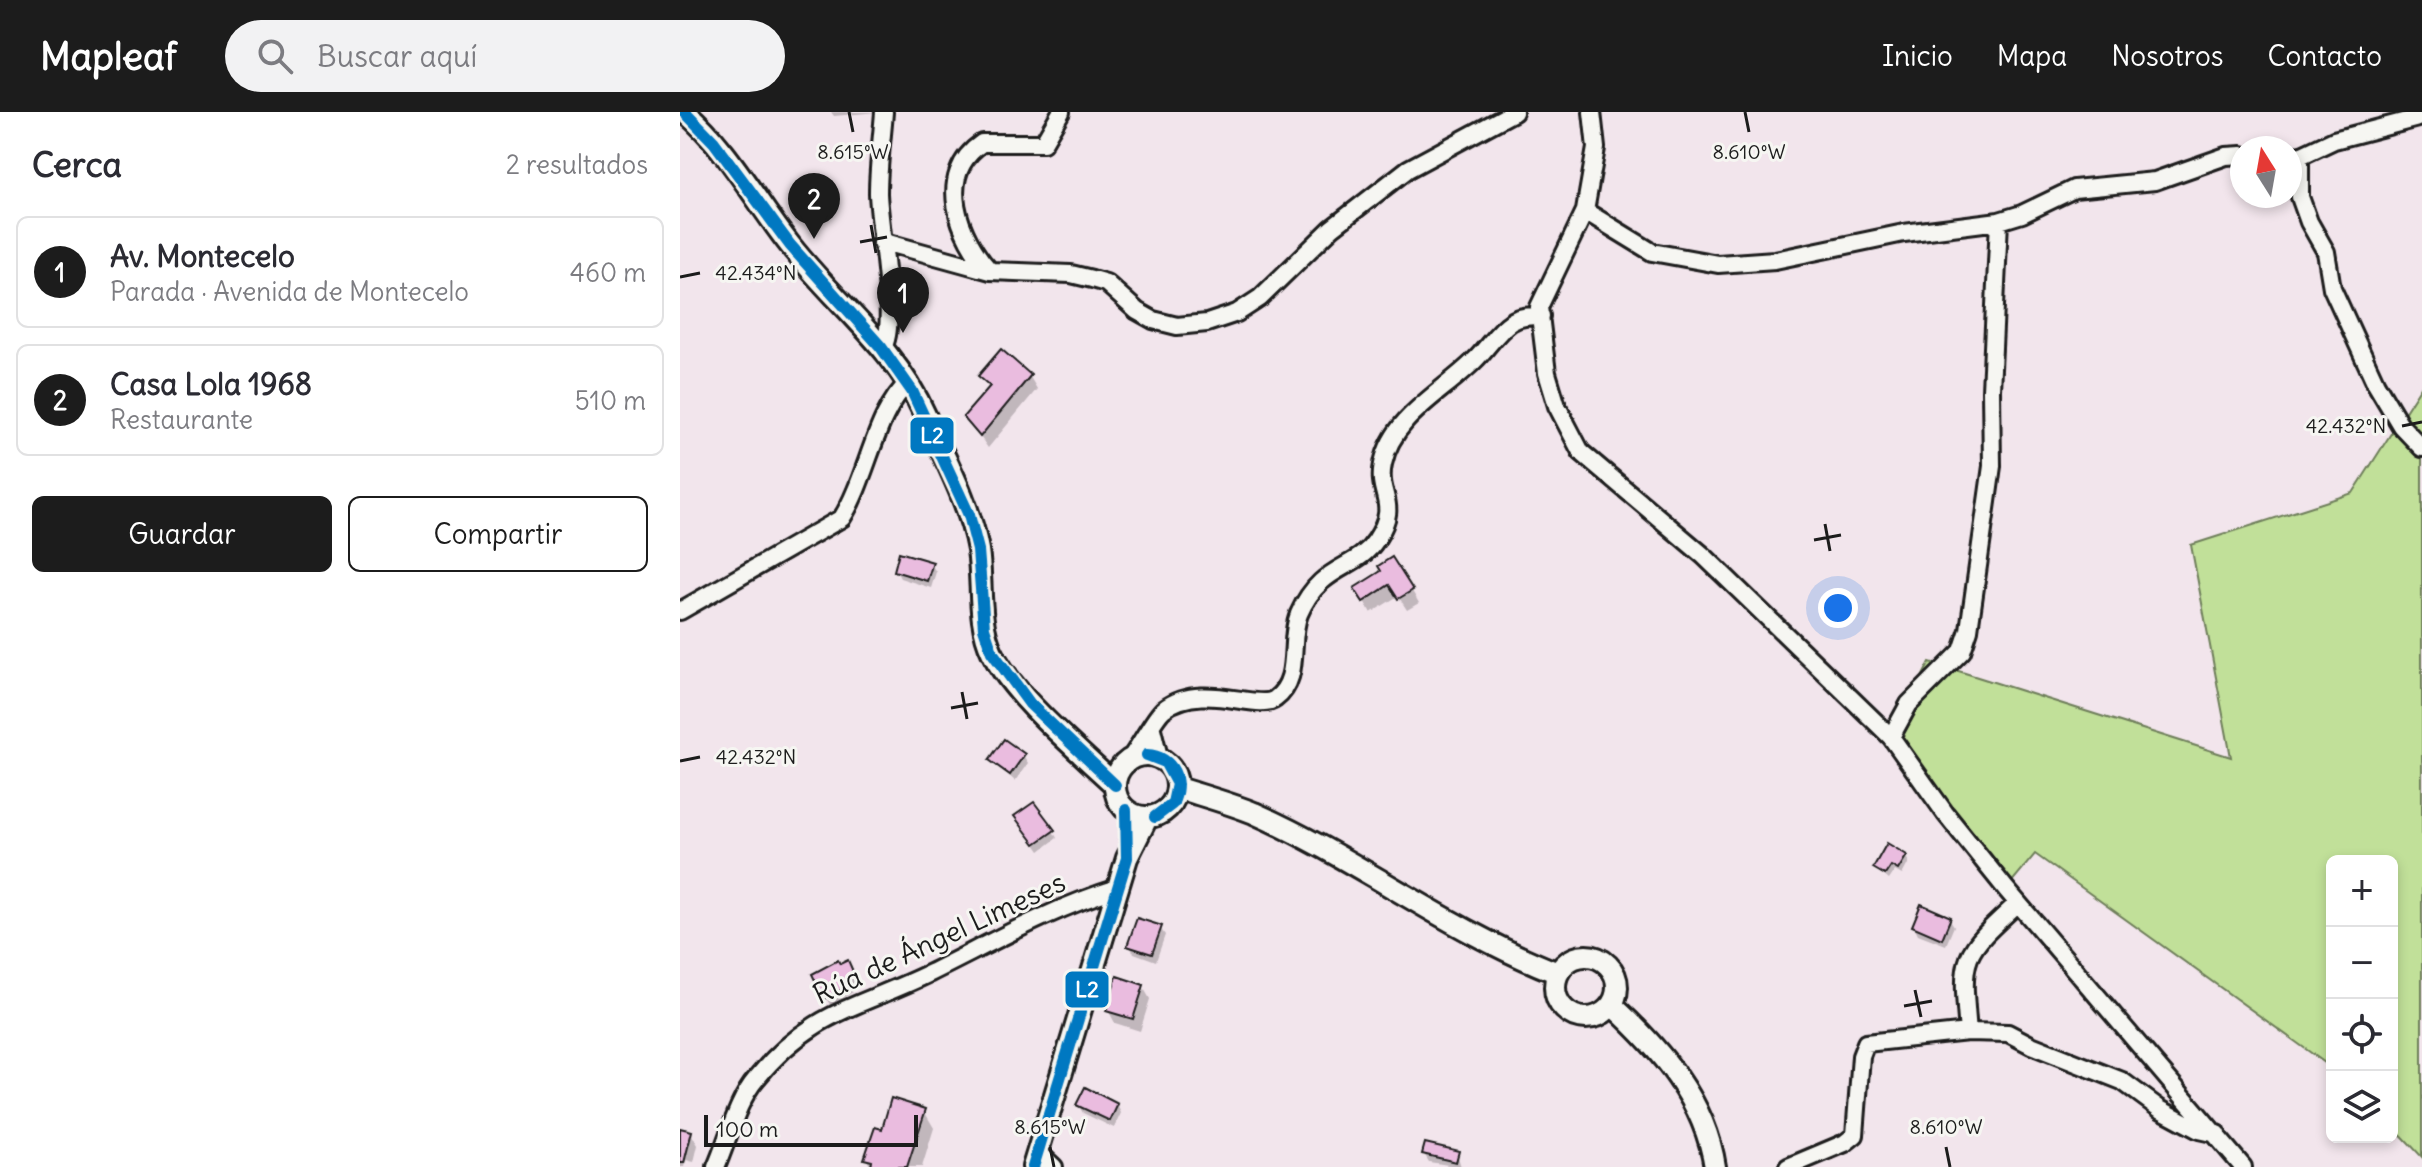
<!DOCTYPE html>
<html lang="es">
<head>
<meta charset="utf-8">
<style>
	:root { --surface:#fff; --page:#f2f2f3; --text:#2b2b33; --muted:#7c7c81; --line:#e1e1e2; --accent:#1c1c1c }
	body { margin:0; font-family:Delius,sans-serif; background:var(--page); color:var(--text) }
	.controls { position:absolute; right:24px; bottom:24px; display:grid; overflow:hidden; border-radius:12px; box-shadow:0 4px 12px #0003 }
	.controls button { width:72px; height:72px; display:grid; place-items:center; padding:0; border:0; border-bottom:2px solid var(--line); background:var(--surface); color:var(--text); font:40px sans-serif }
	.compass { position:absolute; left:1550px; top:24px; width:72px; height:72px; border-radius:50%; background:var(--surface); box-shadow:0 4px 12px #0003; rotate:349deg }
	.scale { position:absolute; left:24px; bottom:20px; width:214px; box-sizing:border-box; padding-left:8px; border:4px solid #1c1c1c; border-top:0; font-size:22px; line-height:28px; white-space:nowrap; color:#1c1c1c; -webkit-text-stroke:6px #f6f6f2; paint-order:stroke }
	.you { position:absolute; left:1158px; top:496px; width:28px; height:28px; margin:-20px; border:6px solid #fff; border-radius:50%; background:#1a73e8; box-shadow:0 0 0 12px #1a73e833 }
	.badge { display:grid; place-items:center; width:52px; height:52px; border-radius:50%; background:var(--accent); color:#fff; font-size:26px; font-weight:700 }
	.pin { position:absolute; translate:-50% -66px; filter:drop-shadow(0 2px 4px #0008) }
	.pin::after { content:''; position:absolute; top:42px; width:28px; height:24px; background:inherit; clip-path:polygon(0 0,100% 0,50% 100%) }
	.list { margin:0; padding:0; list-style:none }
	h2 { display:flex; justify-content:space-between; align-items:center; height:104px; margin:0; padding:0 32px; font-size:34px }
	h2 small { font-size:26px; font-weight:400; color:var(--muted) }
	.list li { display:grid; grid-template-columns:52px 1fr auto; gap:24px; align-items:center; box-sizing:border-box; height:112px; margin:0 16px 16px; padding:0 16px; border:2px solid var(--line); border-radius:12px }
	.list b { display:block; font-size:30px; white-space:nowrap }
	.list p { margin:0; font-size:26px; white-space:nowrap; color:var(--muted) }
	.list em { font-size:26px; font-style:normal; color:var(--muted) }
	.actions { display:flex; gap:16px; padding:24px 32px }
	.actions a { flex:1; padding:18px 0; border:2px solid var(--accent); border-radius:12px; text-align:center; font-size:28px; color:var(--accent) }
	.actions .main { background:var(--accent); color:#fff }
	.icon { flex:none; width:44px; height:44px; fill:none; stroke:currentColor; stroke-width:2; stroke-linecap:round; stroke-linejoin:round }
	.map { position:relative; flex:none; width:1742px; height:1055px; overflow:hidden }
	header { display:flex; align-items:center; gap:48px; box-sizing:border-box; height:112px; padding:0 40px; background:var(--accent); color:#fff }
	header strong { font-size:38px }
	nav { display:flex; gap:44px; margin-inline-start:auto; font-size:28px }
	.search { width:560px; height:72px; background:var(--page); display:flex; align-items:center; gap:20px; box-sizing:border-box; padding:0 28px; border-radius:44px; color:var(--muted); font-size:30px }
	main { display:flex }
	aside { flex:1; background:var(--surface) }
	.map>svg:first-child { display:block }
	.green { fill:#c1e099; stroke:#6e7e5a; stroke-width:2 }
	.shadow { fill:#0003 }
	.building { fill:#eabcdf; stroke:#1c1c1c; stroke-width:2 }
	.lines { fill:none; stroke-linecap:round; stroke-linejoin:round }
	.minor-casing { stroke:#1c1c1c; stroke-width:22 }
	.tertiary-casing { stroke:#1c1c1c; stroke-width:26 }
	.minor { stroke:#f6f6f2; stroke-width:16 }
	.tertiary { stroke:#f6f6f2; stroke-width:20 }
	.bus-1-casing { stroke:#f6f6f2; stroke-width:18 }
	.bus-1 { stroke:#0078c1; stroke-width:12 }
	.ticks { fill:none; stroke:#1c1c1c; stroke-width:3 }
	.labels { text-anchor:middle; stroke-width:6; stroke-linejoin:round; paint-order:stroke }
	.street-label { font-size:28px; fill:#1c1c1c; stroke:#f6f6f2 }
	.ticks-label { font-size:20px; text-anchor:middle; fill:#1c1c1c; stroke:#f6f6f2; stroke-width:6; stroke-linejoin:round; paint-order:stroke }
	.line-badge { stroke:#f6f6f2; stroke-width:3 }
	.badge-label { font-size:22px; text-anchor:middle; font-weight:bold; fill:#fff }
</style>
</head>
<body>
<header>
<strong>Mapleaf</strong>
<div class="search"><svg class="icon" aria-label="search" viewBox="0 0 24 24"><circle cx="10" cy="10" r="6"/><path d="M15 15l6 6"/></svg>Buscar aquí</div>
<nav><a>Inicio</a><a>Mapa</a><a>Nosotros</a><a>Contacto</a></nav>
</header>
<main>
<aside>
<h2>Cerca<small>2 resultados</small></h2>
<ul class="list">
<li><span class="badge">1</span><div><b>Av. Montecelo</b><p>Parada · Avenida de Montecelo</p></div><em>460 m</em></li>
<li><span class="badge">2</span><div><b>Casa Lola 1968</b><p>Restaurante</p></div><em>510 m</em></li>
</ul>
<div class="actions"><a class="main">Guardar</a><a>Compartir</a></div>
</aside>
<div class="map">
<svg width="1742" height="1055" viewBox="0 0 1742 1055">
	<rect width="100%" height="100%" fill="#f2e5ec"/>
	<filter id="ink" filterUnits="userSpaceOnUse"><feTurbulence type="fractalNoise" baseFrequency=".0125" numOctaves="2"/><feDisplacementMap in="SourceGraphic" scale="16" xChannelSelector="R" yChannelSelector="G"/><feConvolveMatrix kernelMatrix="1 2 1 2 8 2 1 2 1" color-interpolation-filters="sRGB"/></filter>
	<g filter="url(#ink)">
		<path class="green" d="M1742,273V1045L1712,1013V749H1652V956L1355,742L1326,777L1211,625L1250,550L1551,645L1511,433L1673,381Z"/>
		<path class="shadow" d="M151,0H198L154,4Z
			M300,264L350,265L357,277L308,336L286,305L309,277Z
			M251,452L256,460L251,476L220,466L216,459Z
			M703,460L732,479L739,491L727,498L718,484L691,501L677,477Z
			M343,643L348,651L335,669L311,648Z
			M341,712L373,719L377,726L360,739Z
			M1225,744L1229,750L1222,763L1215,759L1209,768L1195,756Z
			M1269,806L1274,814L1266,833L1238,822L1234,814Z
			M480,816L485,823L476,849L454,841L449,833Z
			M171,857L178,872L171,875L173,880L150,893L134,863Z
			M463,875L470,887L460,919L435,911L428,898Z
			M398,993H437L441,1001L434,1016L403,1001Z
			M244,999L254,1016L242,1055H191L186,1046Z
			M0,1018L11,1021L18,1033L14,1050L6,1048L4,1055H0Z
			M777,1041L781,1055L749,1050L744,1042Z"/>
		<path class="building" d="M321,237L351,263L300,325L283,305L310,274L298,264Z
			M219,440L253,450L247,469L214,459Z
			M712,445L733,478L718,487L709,473L683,490L674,476L701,459L698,454Z
			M324,627L345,642L330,663L309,648Z
			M354,690L375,718L355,732L334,704Z
			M1207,731L1227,743L1218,758L1211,754L1205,763L1193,756Z
			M1241,792L1271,805L1262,827L1232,814Z
			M457,806L482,814L472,842L447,834Z
			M158,848L160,852L168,848L175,864L168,867L171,873L144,887L132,862Z
			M437,864L464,873L453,907L426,899Z
			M405,975L438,992L430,1009L396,993Z
			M211,986L246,997L227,1055H191L192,1049L184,1047L195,1015L202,1017Z
			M0,1016L12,1019L4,1051H0Z
			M745,1031L779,1039L776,1050L742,1042Z"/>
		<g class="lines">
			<g class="minor-casing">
				<path id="minor" d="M912,0L916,36L905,99L859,195L867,261L877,294L901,340L1024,444L1211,625L1265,701L1326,777L1563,1055
					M1611,43L1620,44L1654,28L1742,5
					M1620,44V85L1629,110L1646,140L1652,176L1696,272L1721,314L1742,336
					M905,99L972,140L1038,152L1095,148L1224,121L1319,109L1342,102L1394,77L1475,69L1546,44L1562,43
					M201,129L310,159L391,162L412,167L426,171L457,199L473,208L497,214L527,211L557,201L580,186L652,116L728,57L834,0
					M310,159C279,125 254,63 302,31H363L381,0
					M203,235C218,211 199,116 198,81C198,54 202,27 204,0
					M0,499L162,406C188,365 195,300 229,270
					M472,617L479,645
					M1211,625L1229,592L1282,539L1289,518L1312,354L1311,278L1319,109
					M450,647C459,635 475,604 484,597C522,568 578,600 595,587C622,567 608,529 619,502C641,451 676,459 696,428C721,390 696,384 703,352C712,305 763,280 794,249C806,238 817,219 831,210C840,204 851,204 861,204
					M1288,920L1328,921L1351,933L1442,969L1480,997L1519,1018L1537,1022
					M358,1040L374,1055
					M36,1055C48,1028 57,989 76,967C131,899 178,896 250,861C311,831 372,796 438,776
					M1108,1055L1165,1031L1175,1023L1181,944L1186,931L1288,920C1281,843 1281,843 1338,791"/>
			</g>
			<g class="tertiary-casing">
				<path id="tertiary" d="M5,0C47,35 76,90 110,133C155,191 215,235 245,303C264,345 290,392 298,438C303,471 297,509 312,540C333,584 398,638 435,673
					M435 674a31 31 0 1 1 62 0a31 31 0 1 1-62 0Z
					M498,676C523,684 549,691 574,701C678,747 771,820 878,861
					M875 875a31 31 0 1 1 62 0a31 31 0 1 1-62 0Z
					M932,893C980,937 1025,988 1035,1055
					M353,1055L447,746L467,706"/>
			</g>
			<use href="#minor" class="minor"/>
			<use href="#tertiary" class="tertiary"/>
			<g class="bus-1-casing">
				<path id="bus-1" d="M5,0L34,30L110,133L201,235L232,279L289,403L298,438L304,516L312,540L350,592L435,673
					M467,643L485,650L497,672L493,691L475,705
					M467,643C493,644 504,670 492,692L475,705
					M353,1055L447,746L446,698"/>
			</g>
			<use href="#bus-1" class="bus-1"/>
		</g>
	</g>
	<path class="ticks" d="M169,0L173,20M1065,0L1069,20M191,113L196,141M180,130L207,125M0,165L20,161M1722,314L1742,310M1145,412L1150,439M1134,428L1161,423M282,580L287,607M271,596L298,591M0,649L20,645M1235,878L1241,905M1224,894L1252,889M370,1035L374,1055M1266,1035L1270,1055"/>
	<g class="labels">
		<g class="street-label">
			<text transform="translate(259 826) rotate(-25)" y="10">Rúa de Ángel Limeses</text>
		</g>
	</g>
	<g class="ticks-label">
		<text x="1069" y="47">8.610°W</text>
		<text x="173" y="47">8.615°W</text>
		<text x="76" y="168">42.434°N</text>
		<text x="1666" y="321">42.432°N</text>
		<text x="76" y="652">42.432°N</text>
		<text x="370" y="1022">8.615°W</text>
		<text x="1266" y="1022">8.610°W</text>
	</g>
	<g class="line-badge">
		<rect x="229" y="304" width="46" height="39" rx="8" fill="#0078c1"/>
		<rect x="384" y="858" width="46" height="39" rx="8" fill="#0078c1"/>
	</g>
	<g class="badge-label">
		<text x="252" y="331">L2</text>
		<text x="407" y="885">L2</text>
	</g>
</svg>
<div class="controls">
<button>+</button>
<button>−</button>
<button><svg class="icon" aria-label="locate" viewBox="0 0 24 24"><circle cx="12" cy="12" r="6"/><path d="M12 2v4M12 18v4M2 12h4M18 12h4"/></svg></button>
<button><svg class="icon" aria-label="layers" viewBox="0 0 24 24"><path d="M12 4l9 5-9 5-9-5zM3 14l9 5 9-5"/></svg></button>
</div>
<svg class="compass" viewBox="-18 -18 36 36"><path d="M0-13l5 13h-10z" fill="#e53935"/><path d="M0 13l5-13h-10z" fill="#7c7c81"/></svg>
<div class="scale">100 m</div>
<div class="you"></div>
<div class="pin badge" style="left:223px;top:221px">1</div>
<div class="pin badge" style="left:134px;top:127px">2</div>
</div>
</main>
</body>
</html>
